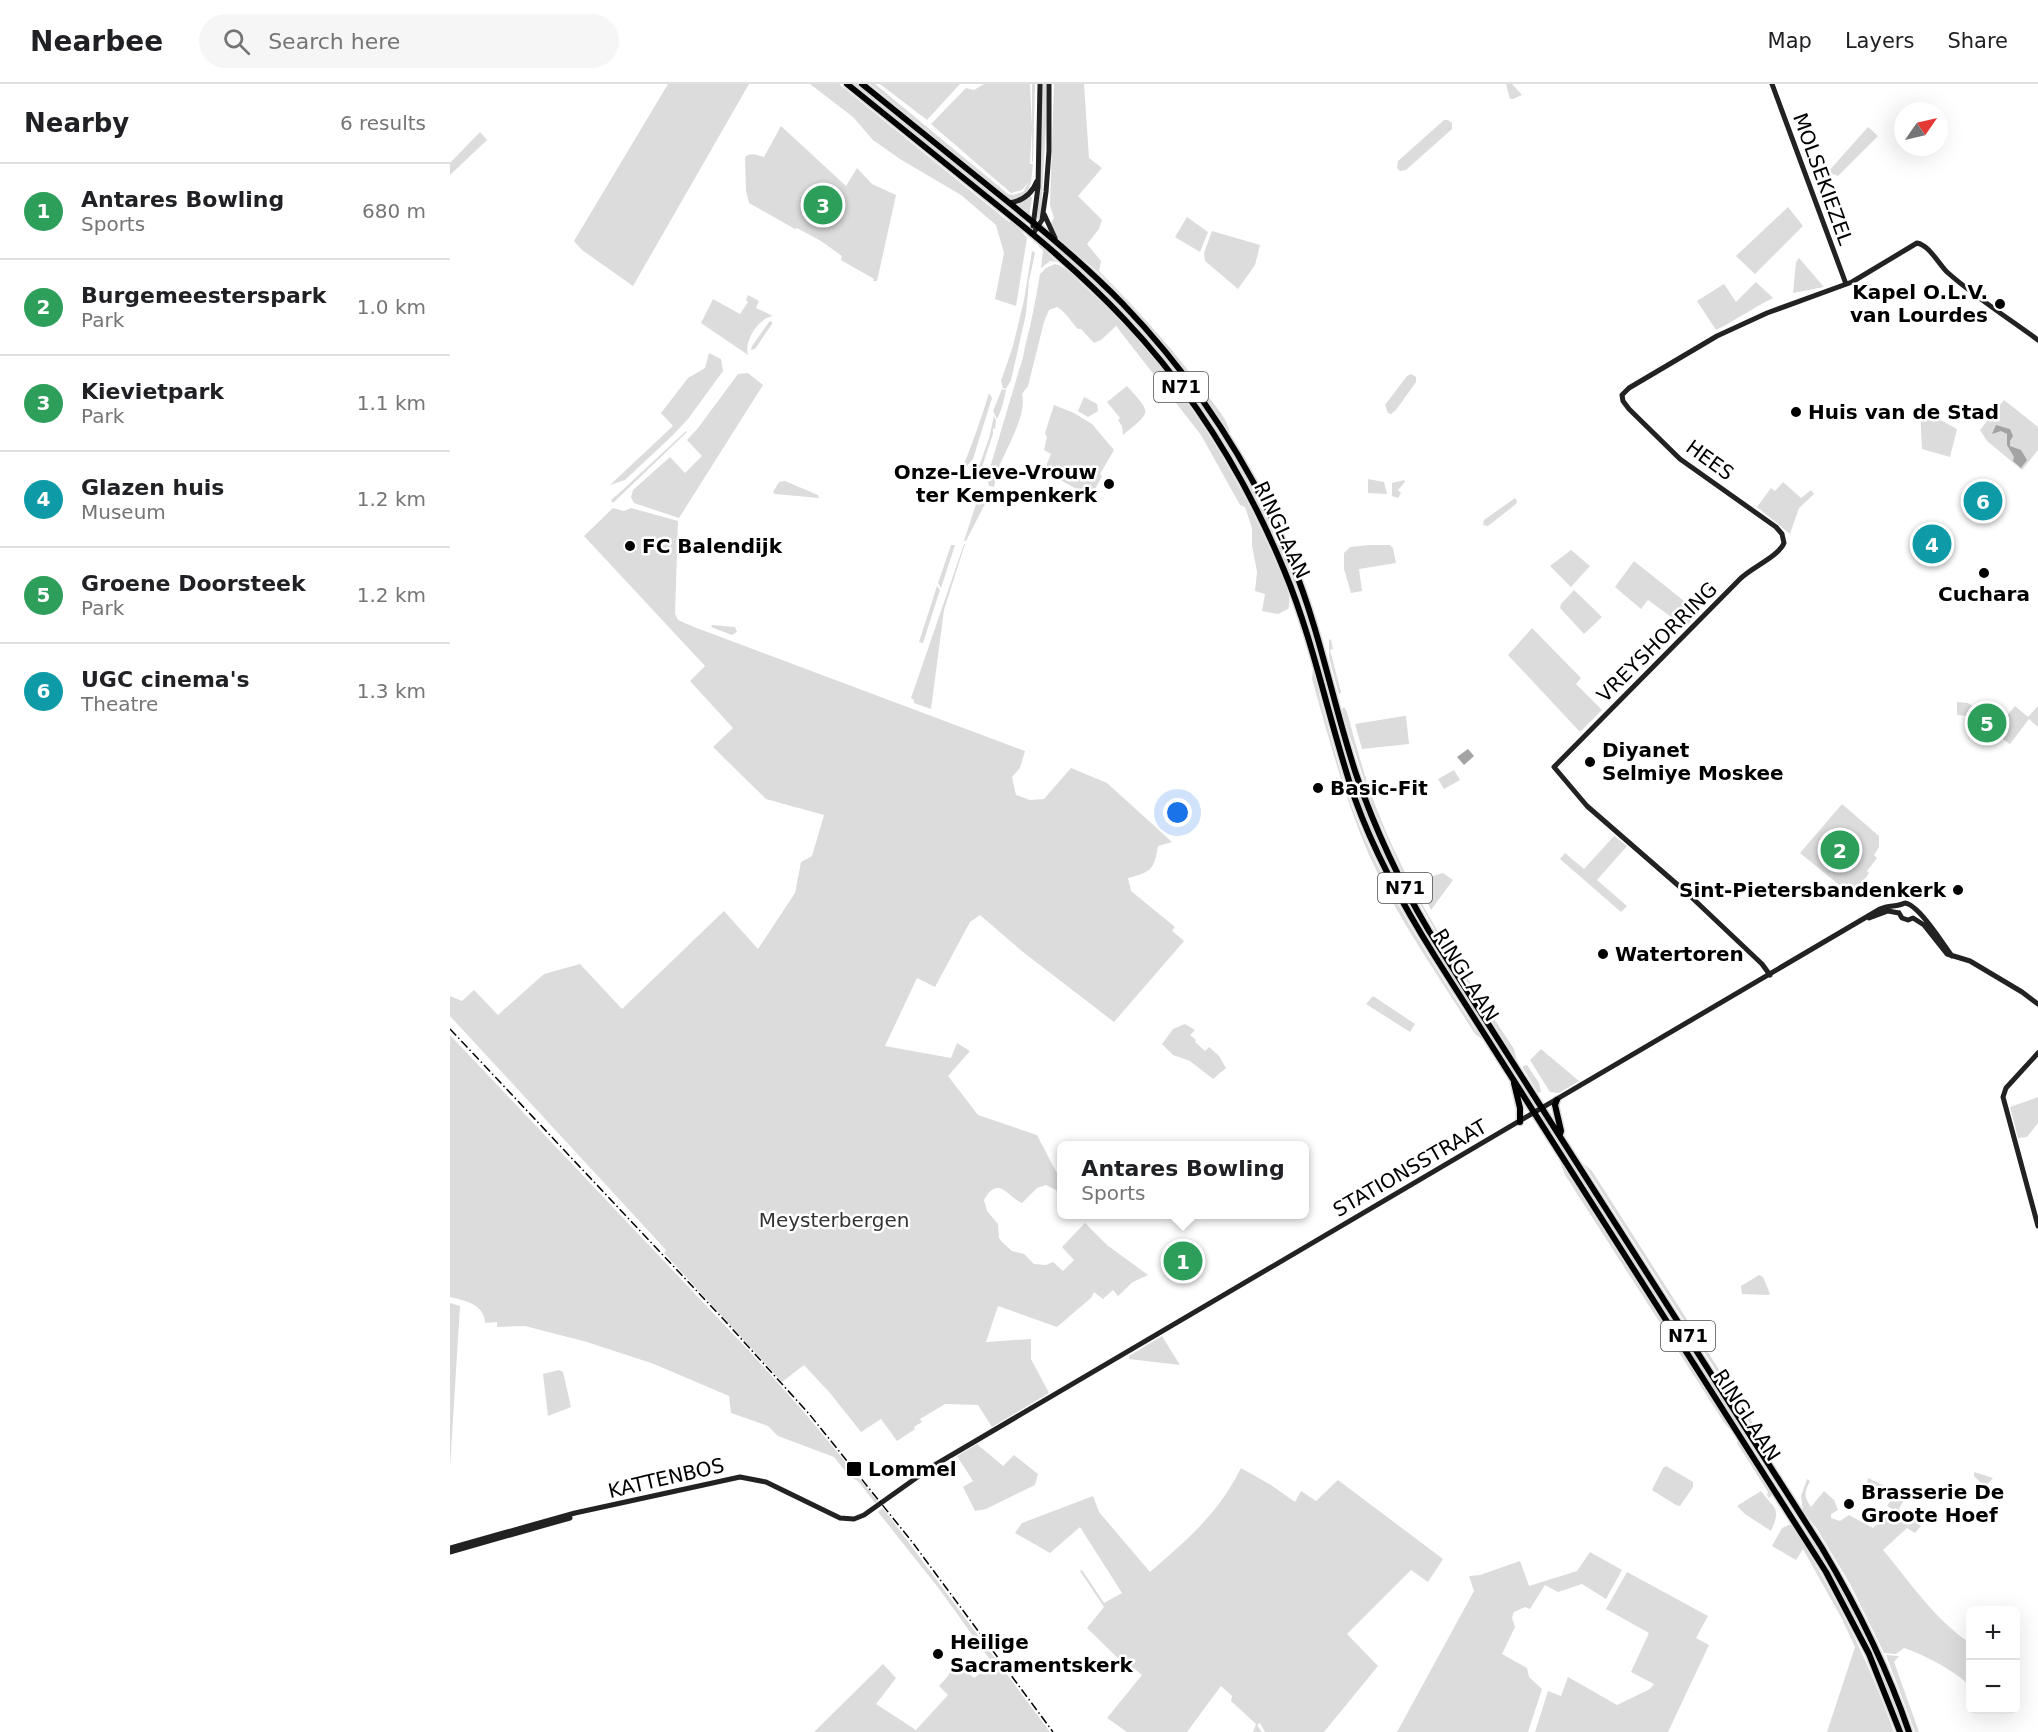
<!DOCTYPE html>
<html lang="en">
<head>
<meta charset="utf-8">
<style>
	:root { --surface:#fff; --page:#f6f6f6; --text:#202124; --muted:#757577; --line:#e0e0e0; --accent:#b45309 }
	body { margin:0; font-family:"DejaVu Sans",sans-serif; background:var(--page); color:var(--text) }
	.controls { position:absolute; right:18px; bottom:18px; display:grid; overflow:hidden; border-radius:9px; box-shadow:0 6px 24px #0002 }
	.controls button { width:54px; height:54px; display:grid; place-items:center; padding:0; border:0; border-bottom:2px solid var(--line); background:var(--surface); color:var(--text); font:30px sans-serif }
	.compass { position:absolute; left:1444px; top:18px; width:54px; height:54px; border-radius:50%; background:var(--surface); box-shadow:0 6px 24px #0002; rotate:56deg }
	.you { position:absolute; left:728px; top:729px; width:21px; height:21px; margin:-15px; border:4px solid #fff; border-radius:50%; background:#1a73e8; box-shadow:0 0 0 9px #1a73e833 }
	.badge { display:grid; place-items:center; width:39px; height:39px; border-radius:50%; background:var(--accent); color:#fff; font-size:20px; font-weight:700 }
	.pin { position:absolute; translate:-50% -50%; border:3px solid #fff; box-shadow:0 2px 6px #0006 }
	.popup { position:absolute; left:607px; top:1057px; width:252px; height:78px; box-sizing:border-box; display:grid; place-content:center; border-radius:9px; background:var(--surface); filter:drop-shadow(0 2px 4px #0005); font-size:20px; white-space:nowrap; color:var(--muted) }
	.popup b { font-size:22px; color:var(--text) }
	.popup::after { content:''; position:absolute; left:50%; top:100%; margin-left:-12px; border:12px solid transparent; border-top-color:var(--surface) }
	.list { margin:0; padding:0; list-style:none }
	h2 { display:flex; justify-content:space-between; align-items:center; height:78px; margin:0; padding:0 24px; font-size:26px }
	h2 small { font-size:20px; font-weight:400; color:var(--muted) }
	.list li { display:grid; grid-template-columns:39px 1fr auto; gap:18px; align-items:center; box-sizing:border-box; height:96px; padding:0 24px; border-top:2px solid var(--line) }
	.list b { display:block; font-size:22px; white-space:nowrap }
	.list p { margin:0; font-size:20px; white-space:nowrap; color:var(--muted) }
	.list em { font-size:20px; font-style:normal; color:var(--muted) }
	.icon { flex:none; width:33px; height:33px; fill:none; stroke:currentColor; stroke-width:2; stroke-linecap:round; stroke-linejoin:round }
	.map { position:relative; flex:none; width:1588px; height:1648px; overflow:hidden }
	header { display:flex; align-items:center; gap:36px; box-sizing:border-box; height:84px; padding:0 30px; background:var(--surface); border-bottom:2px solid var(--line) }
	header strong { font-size:28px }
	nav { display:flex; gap:33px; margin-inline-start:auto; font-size:21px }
	.search { width:420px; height:54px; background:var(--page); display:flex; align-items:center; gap:15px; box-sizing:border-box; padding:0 21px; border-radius:33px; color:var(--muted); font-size:22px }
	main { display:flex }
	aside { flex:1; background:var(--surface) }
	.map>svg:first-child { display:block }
	.green { fill:#dcdcdc }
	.water { fill:#a3a3a3 }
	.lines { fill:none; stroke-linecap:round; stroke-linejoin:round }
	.trunk-casing { stroke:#dbdbdb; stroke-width:9 }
	.secondary { stroke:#222; stroke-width:5 }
	.trunk { stroke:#000; stroke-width:6 }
	.rail { stroke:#000; stroke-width:1.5; stroke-dasharray:9 3 1.5 3; stroke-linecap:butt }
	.poi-dot { fill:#000; stroke:#fff; stroke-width:2 }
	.labels { text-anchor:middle; stroke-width:5; stroke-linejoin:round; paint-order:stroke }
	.shield { fill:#fff; stroke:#4c4c4c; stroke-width:1.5 }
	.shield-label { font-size:18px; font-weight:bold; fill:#000 }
	.street-label { font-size:20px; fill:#000; stroke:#fff }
	.poi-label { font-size:20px; font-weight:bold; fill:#000; stroke:#fff; text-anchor:start }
	.park-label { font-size:20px; fill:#333; stroke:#fff }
</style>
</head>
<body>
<header>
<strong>Nearbee</strong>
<div class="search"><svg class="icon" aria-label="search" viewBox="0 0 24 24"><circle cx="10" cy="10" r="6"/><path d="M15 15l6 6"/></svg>Search here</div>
<nav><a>Map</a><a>Layers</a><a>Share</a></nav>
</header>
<main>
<aside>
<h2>Nearby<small>6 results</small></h2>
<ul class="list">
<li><span class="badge" style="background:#2e9e5b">1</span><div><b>Antares Bowling</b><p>Sports</p></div><em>680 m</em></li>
<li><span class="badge" style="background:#2e9e5b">2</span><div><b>Burgemeesterspark</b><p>Park</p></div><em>1.0 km</em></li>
<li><span class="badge" style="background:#2e9e5b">3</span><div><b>Kievietpark</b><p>Park</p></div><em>1.1 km</em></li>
<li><span class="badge" style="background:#0f9aa8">4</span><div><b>Glazen huis</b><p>Museum</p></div><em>1.2 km</em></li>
<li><span class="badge" style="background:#2e9e5b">5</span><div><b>Groene Doorsteek</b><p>Park</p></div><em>1.2 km</em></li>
<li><span class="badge" style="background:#0f9aa8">6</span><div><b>UGC cinema's</b><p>Theatre</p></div><em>1.3 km</em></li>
</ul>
</aside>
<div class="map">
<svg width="1588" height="1648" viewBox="0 0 1588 1648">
	<rect width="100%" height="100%" fill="#fff"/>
	<path class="green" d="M218,0H299L183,202L132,166L124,157Z
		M360,0H389L559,138L561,136L573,146L572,148L577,154L566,222L545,215L554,169L546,141L511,111L450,75L423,56L403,33Z
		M401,0H408L577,137L576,139L541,110L532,106Z
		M420,0H425L558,110L563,111L573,108L579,98L572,106L561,109L481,40L516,4L524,6L534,0H580L582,43L580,80H583L581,98L577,109L564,116L559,115Z
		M430,0H510L477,36Z
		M582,0H585L583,78H582Z
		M592,0H596V40L591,131L589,136L587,134L591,71Z
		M604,0H634L639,74L652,84L628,112L652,136L649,145L637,160L651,177L649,187C688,226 724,266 756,310C765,321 778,336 780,349C742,293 702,240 653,193C637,178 620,165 604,150L600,141L604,134L600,121Z
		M1056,0H1062L1072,11L1063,15H1060Z
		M994,36H998L1002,39V45L956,86L950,87L947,84L948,77Z
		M331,42L396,102L407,84L422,100L446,111L427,197H423L424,195L391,176L392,172L371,157L347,144L345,145L299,119L296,107L295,73C301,68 307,71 314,73Z
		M1418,43L1428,52L1388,92L1378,88Z
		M30,48L37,56L0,91V79Z
		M580,111L582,114L579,132L567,121Z
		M1338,123L1353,142L1305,190L1286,172Z
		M737,133L758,148L750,168L725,153Z
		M762,147L810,161L805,181L788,205L755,177L754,169Z
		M593,151C718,257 798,372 856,525H854L842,492L805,416L770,355L651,208L592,154Z
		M591,161C597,167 600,172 607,178L600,177L591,184L593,166L588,162Z
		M582,167L585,169L579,197L576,230L561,296L556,305L553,304L551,297L563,262L574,216Z
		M1349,174L1374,203L1343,209L1346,178Z
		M605,180C616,182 625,194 634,202C716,275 780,373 824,474C830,488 844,511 838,525L828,530L812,527L815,510L805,507L807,488L802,461V444L795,423L790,421L751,351L666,242L651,256L644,259L631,245H628C620,237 617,229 607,223L599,226L594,238L578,302L572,310C578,331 553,370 546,390C544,395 546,398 544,403L539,402L537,394L569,286C574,274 573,270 576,259C582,236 586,213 590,190L596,184Z
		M1306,198L1323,214C1303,224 1286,236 1266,246L1247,217L1274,200L1286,218Z
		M298,211L309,217L306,224L323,232C308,234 294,257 298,271L251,239L263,215L290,230L298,218L296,216Z
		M322,237V240L305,265L301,266L302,262L319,238Z
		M259,269L271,275L273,287L238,335L223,351L175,396L160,401L223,342L211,329L238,294L255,284Z
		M298,289L313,301L229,434L184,419L181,413L183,406L220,373L235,389L252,372L237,356L248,344L288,290Z
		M961,290L966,293V298L946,326L941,330L938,329L935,321L957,292Z
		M677,302C702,330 702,327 673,351L672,342L668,336L670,334L657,318Z
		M552,305L556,306C554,316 552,326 547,335L543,327Z
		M539,309L542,314L523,375L510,390C521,363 531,336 539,309Z
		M634,313L647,320L648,327L638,333L628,327Z
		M1554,316L1588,343V366L1572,386L1537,357L1530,346Z
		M604,321L624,329L642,340L664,366L650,390L652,392L641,413L594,387L601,370L594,366L597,353L595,349Z
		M1470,325L1507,345L1500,373L1472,365Z
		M544,332L546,336L545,345L543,344V350L528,395L526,391L539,354Z
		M236,347L237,348L163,419L161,416L167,411Z
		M918,395L934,398L937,410L918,409Z
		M954,396L955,398L948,406L951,409L948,414L942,412V399Z
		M335,397L368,411L369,414L325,410L323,408L329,398Z
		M1333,398L1351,414L1361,406L1364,410L1349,424L1340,450L1307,423L1321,404L1325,407Z
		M537,409L538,414L516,457H514L529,411L534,412Z
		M1065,414L1067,417L1066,420L1038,442L1033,441L1034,436Z
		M163,424L174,427L181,424L228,437L225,530L228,536L244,543L575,667L570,684L562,693L566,711L580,716L594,715L621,684L657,699L722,758L708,762C704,787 700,788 678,794L681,807L725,843L722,847L734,857L664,938L573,868L530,831L520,838L485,903L467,894L435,962L501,974L507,959L520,967L498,992L528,1031L587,1051L611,1097V1114H610L606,1106L596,1101L587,1104L572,1119C558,1113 548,1090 534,1116L537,1127L548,1140L549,1154L552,1158L562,1167L574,1170L584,1180L596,1181L603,1178L613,1187L624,1176L612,1163L635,1139L657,1161L698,1191L683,1198L668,1212L663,1206L653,1215L644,1208L641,1214L607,1243L548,1222L536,1258L581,1255V1275L599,1309L542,1343L528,1321L495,1320L470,1335L472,1338L464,1343L465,1345L447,1357L431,1335L411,1348L380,1309L354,1281L332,1298L214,1169L216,1166L0,932V912L12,917L24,906L48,931L94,890L130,880L172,925L274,827L308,865L345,809L351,778L362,772L374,731L316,715L263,663L283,644L240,597L255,582L134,452Z
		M514,460H515L494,526L481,625L464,619V616L461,614Z
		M501,461H505L491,504L488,499Z
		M920,461H940L943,464L946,479L909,485L912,507L901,509L894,485V469L900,463Z
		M1121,466L1140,482L1121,503L1100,482Z
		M1184,477L1249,529L1235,543L1198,516L1191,525L1165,503Z
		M487,502L490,506L473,559L469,558Z
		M1124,506L1152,533L1134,550L1110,524L1111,520Z
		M262,541L285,543L287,548L282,551L261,543Z
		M1082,544L1131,594L1126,600L1152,626L1130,648L1058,571Z
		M861,551L863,552L916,726L938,778L974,844L1080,1013L1046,958L1041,956C1000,890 956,826 924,756C896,691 880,620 861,551Z
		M879,555L881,556L883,565L880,566L891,608L889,611L879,573Z
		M863,584C867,590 868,606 870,614C880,649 889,686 901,720C931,801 979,873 1025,945L1035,957L1025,950C989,892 948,836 920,773C895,716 879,655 862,595Z
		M1507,618L1518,619L1549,641L1565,622L1578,633L1588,622V643L1579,635L1560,660L1517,632L1507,631Z
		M894,623L897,628C907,665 917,703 932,738C965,819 1016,892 1064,965L1067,977L989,853L953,790L923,723L894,634L892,625Z
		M954,632H956L959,660L912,665L905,640Z
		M1004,686L1010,696L994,705L988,695Z
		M1392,720L1429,752V763L1424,771L1427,774L1417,787L1419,789L1411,800L1398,808L1350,769Z
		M1164,752L1177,762L1147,796L1177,822L1171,828L1110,775L1115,769L1134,785Z
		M993,789L1003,796L981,826L971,805L976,800L977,794Z
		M923,912L965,940L960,948L916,920Z
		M735,940L745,946L740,951L746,956L745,958L755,967L759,963L769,972L776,984L763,995L740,977L723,971L712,960L723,945Z
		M0,951L301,1269L353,1327L428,1417L425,1419L408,1397L399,1392L384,1373L328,1352L318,1342L281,1329L279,1312L204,1280L137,1258L75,1242L47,1243V1238L35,1239C34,1220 16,1217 0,1213Z
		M1091,965L1129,997L1109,1009L1100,1008L1080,976Z
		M1077,981L1089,999L1091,1008L1088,1009L1073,984V982Z
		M1588,1013V1039L1577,1053L1568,1054L1560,1023Z
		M1096,1039L1129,1090L1136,1098L1331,1402L1329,1404L1291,1344L1286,1339L1270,1315L1125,1088Z
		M1107,1070L1118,1090L1271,1331L1283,1345L1281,1346L1275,1340L1115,1091Z
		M1133,1079L1142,1087L1300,1334L1310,1355Z
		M1309,1191L1313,1193L1320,1210L1318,1211L1292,1210L1291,1202Z
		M0,1219L10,1222L0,1384Z
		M712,1252L730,1281L679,1275V1272Z
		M109,1286L113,1288L121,1323L98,1332L93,1290Z
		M1288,1357H1290L1324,1409L1319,1414L1317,1411L1318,1408L1287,1359Z
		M527,1360L553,1382L564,1371L588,1390L585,1401L536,1425L525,1427L513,1403L523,1397L507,1372Z
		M1216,1382L1243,1398V1403L1230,1422L1226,1421L1202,1406L1213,1384Z
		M791,1384L821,1401L845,1418L851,1407L866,1417L888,1396L993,1475L978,1498L961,1486L897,1550L928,1582L874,1648H815L810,1639L807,1641L812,1648H803L806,1640L781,1617L782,1612L771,1602L737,1648H677L657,1634L692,1591L684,1584L680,1586L637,1544L654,1523L630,1487L632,1486L654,1519L672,1509L630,1443L600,1469L565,1449L572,1439L643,1412L649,1428L700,1488C739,1454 767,1431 791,1384Z
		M1524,1388L1543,1394L1535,1403L1524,1392Z
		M1418,1394L1456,1412L1449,1425L1471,1442L1465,1449L1457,1444L1433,1466C1460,1498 1485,1536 1520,1559V1602C1505,1587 1475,1571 1454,1564L1446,1570L1434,1569L1400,1500L1367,1445L1353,1427L1351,1412L1357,1395L1360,1397C1354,1409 1354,1412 1361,1423L1374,1407L1384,1416L1388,1426L1381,1430V1434L1390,1437L1399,1431L1423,1444L1439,1431L1442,1425L1437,1422L1443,1413L1431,1406L1428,1410L1416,1403Z
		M1311,1407C1324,1426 1332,1422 1321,1447L1295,1430L1287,1422Z
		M433,1424L600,1648H364L433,1580L446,1594L426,1620L466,1646L498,1611L489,1602L498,1592L505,1576L524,1594L543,1580L490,1506L428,1428Z
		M1349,1434L1367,1464L1372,1468C1406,1527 1433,1584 1456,1648H1452L1436,1602L1413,1550Z
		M1339,1441H1344L1348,1451C1388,1517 1418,1575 1444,1648H1377L1405,1563L1392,1535L1353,1465L1346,1476L1322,1462L1332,1444Z
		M1140,1468L1172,1486L1156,1515L1132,1500L1108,1508L1095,1501L1080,1525L1075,1523L1064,1528L1062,1534L1065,1543L1052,1570L1077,1584L1079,1593L1092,1605L1078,1648H947L1024,1507L1019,1492L1030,1491L1070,1477L1079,1502L1127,1487Z
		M1177,1488L1258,1532L1246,1554L1259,1561L1218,1648H1085L1098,1607L1111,1612L1118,1593L1167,1621L1200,1605L1204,1600L1181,1588L1199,1549L1156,1525Z
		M1436,1571L1449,1572L1444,1578L1469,1648H1465Z"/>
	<path class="water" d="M1546,341L1560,345L1563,352L1560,357V362L1571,366L1577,376L1571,384L1563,377L1564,373L1557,361V350L1551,347L1542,350Z
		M1018,665L1024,672L1014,681L1007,673Z"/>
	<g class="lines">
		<g class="trunk-casing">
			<path id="trunk" d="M397,0C442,36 487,73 532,109C582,149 631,189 675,236C743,308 796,394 834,486C865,560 879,639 905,715C925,771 954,823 986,874L1376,1488L1419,1570L1450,1648
				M412,0C457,36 502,73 547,109C591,144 634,180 673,220C745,295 802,383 842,479C870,547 883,620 906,690C925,745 949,797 979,847L1372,1464C1407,1523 1437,1583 1459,1648
				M1064,999L1070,1024V1038
				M1107,1016L1105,1021L1111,1047L1110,1050"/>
		</g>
		<path class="secondary" d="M1322,0L1396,200
			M559,119C572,117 582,110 587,97
			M594,130L605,154
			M583,142L588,103L590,0
			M583,150L592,136L596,108L599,67V0
			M1449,829L1452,834L1458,836L1463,834L1474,841L1497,870L1520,877L1572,908L1588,920
			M1419,834L1438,827L1449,829
			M1320,891L1312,880L1237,809L1137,722L1104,683L1290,495C1302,483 1328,473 1334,459L1332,450L1326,443L1230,375L1179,325L1173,317L1172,311L1179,304L1267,252L1317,229L1402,198L1467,159C1479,161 1488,179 1497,188C1525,213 1558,234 1588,256
			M1588,969L1556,1004L1553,1013L1588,1142
			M0,1464L125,1429L290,1393L316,1398L390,1434L404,1435L414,1431L483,1382L1430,825C1439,821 1447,823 1455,819C1469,821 1493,860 1502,872
			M0,1468L120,1434"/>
		<use href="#trunk" class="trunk"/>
		<path class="rail" d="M0,945L276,1238L360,1331L463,1459L603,1648"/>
	</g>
	<g class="poi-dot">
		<circle cx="1550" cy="220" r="6"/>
		<circle cx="1346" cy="328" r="6"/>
		<circle cx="659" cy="400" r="6"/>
		<circle cx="180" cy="462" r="6"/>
		<circle cx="1534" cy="489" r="6"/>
		<circle cx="1140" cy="678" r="6"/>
		<circle cx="868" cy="704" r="6"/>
		<circle cx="1508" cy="806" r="6"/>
		<circle cx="1153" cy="870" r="6"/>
		<rect x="396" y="1377" width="16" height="16" rx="3"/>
		<circle cx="1399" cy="1420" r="6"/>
		<circle cx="488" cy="1570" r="6"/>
	</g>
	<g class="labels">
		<g class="shield">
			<rect x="704" y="288" width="54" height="30" rx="4.5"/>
			<rect x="928" y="789" width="54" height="30" rx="4.5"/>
			<rect x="1211" y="1237" width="54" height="30" rx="4.5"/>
		</g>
		<g class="shield-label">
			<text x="731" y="309">N71</text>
			<text x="955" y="810">N71</text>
			<text x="1238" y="1258">N71</text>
		</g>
		<g class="street-label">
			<text transform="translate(1373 95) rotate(70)" y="7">MOLSEKIEZEL</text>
			<text transform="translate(1260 376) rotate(36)" y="7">HEES</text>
			<text transform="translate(832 446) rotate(65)" y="7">RINGLAAN</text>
			<text transform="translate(1207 558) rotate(-45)" y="7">VREYSHORRING</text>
			<text transform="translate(1016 891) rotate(58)" y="7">RINGLAAN</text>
			<text transform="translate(960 1084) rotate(-30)" y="7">STATIONSSTRAAT</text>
			<text transform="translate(1297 1331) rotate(57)" y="7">RINGLAAN</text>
			<text transform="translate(216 1394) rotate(-13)" y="7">KATTENBOS</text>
		</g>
		<g class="poi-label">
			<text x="1538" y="215" text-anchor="end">Kapel O.L.V.<tspan x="1538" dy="23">van Lourdes</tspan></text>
			<text x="1358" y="335">Huis van de Stad</text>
			<text x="647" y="395" text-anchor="end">Onze-Lieve-Vrouw<tspan x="647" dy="23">ter Kempenkerk</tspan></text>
			<text x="192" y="469">FC Balendijk</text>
			<text x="1534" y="517" text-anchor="middle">Cuchara</text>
			<text x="1152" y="673">Diyanet<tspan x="1152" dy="23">Selmiye Moskee</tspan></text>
			<text x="880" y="711">Basic-Fit</text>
			<text x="1496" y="813" text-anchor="end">Sint-Pietersbandenkerk</text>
			<text x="1165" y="877">Watertoren</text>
			<text x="418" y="1392">Lommel</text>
			<text x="1411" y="1415">Brasserie De<tspan x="1411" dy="23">Groote Hoef</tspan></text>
			<text x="500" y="1565">Heilige<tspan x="500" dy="23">Sacramentskerk</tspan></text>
		</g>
		<g class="park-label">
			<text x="384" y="1143">Meysterbergen</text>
		</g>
	</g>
</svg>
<div class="controls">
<button>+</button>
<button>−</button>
</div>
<svg class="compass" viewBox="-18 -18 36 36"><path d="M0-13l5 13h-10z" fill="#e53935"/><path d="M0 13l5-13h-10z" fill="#757577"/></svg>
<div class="you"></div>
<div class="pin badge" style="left:733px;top:1177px;background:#2e9e5b">1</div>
<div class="popup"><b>Antares Bowling</b>Sports</div>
<div class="pin badge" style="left:1390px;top:766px;background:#2e9e5b">2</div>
<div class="pin badge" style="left:373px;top:121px;background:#2e9e5b">3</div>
<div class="pin badge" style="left:1482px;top:460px;background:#0f9aa8">4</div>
<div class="pin badge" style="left:1537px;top:639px;background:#2e9e5b">5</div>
<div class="pin badge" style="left:1533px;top:417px;background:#0f9aa8">6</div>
</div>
</main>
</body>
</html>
